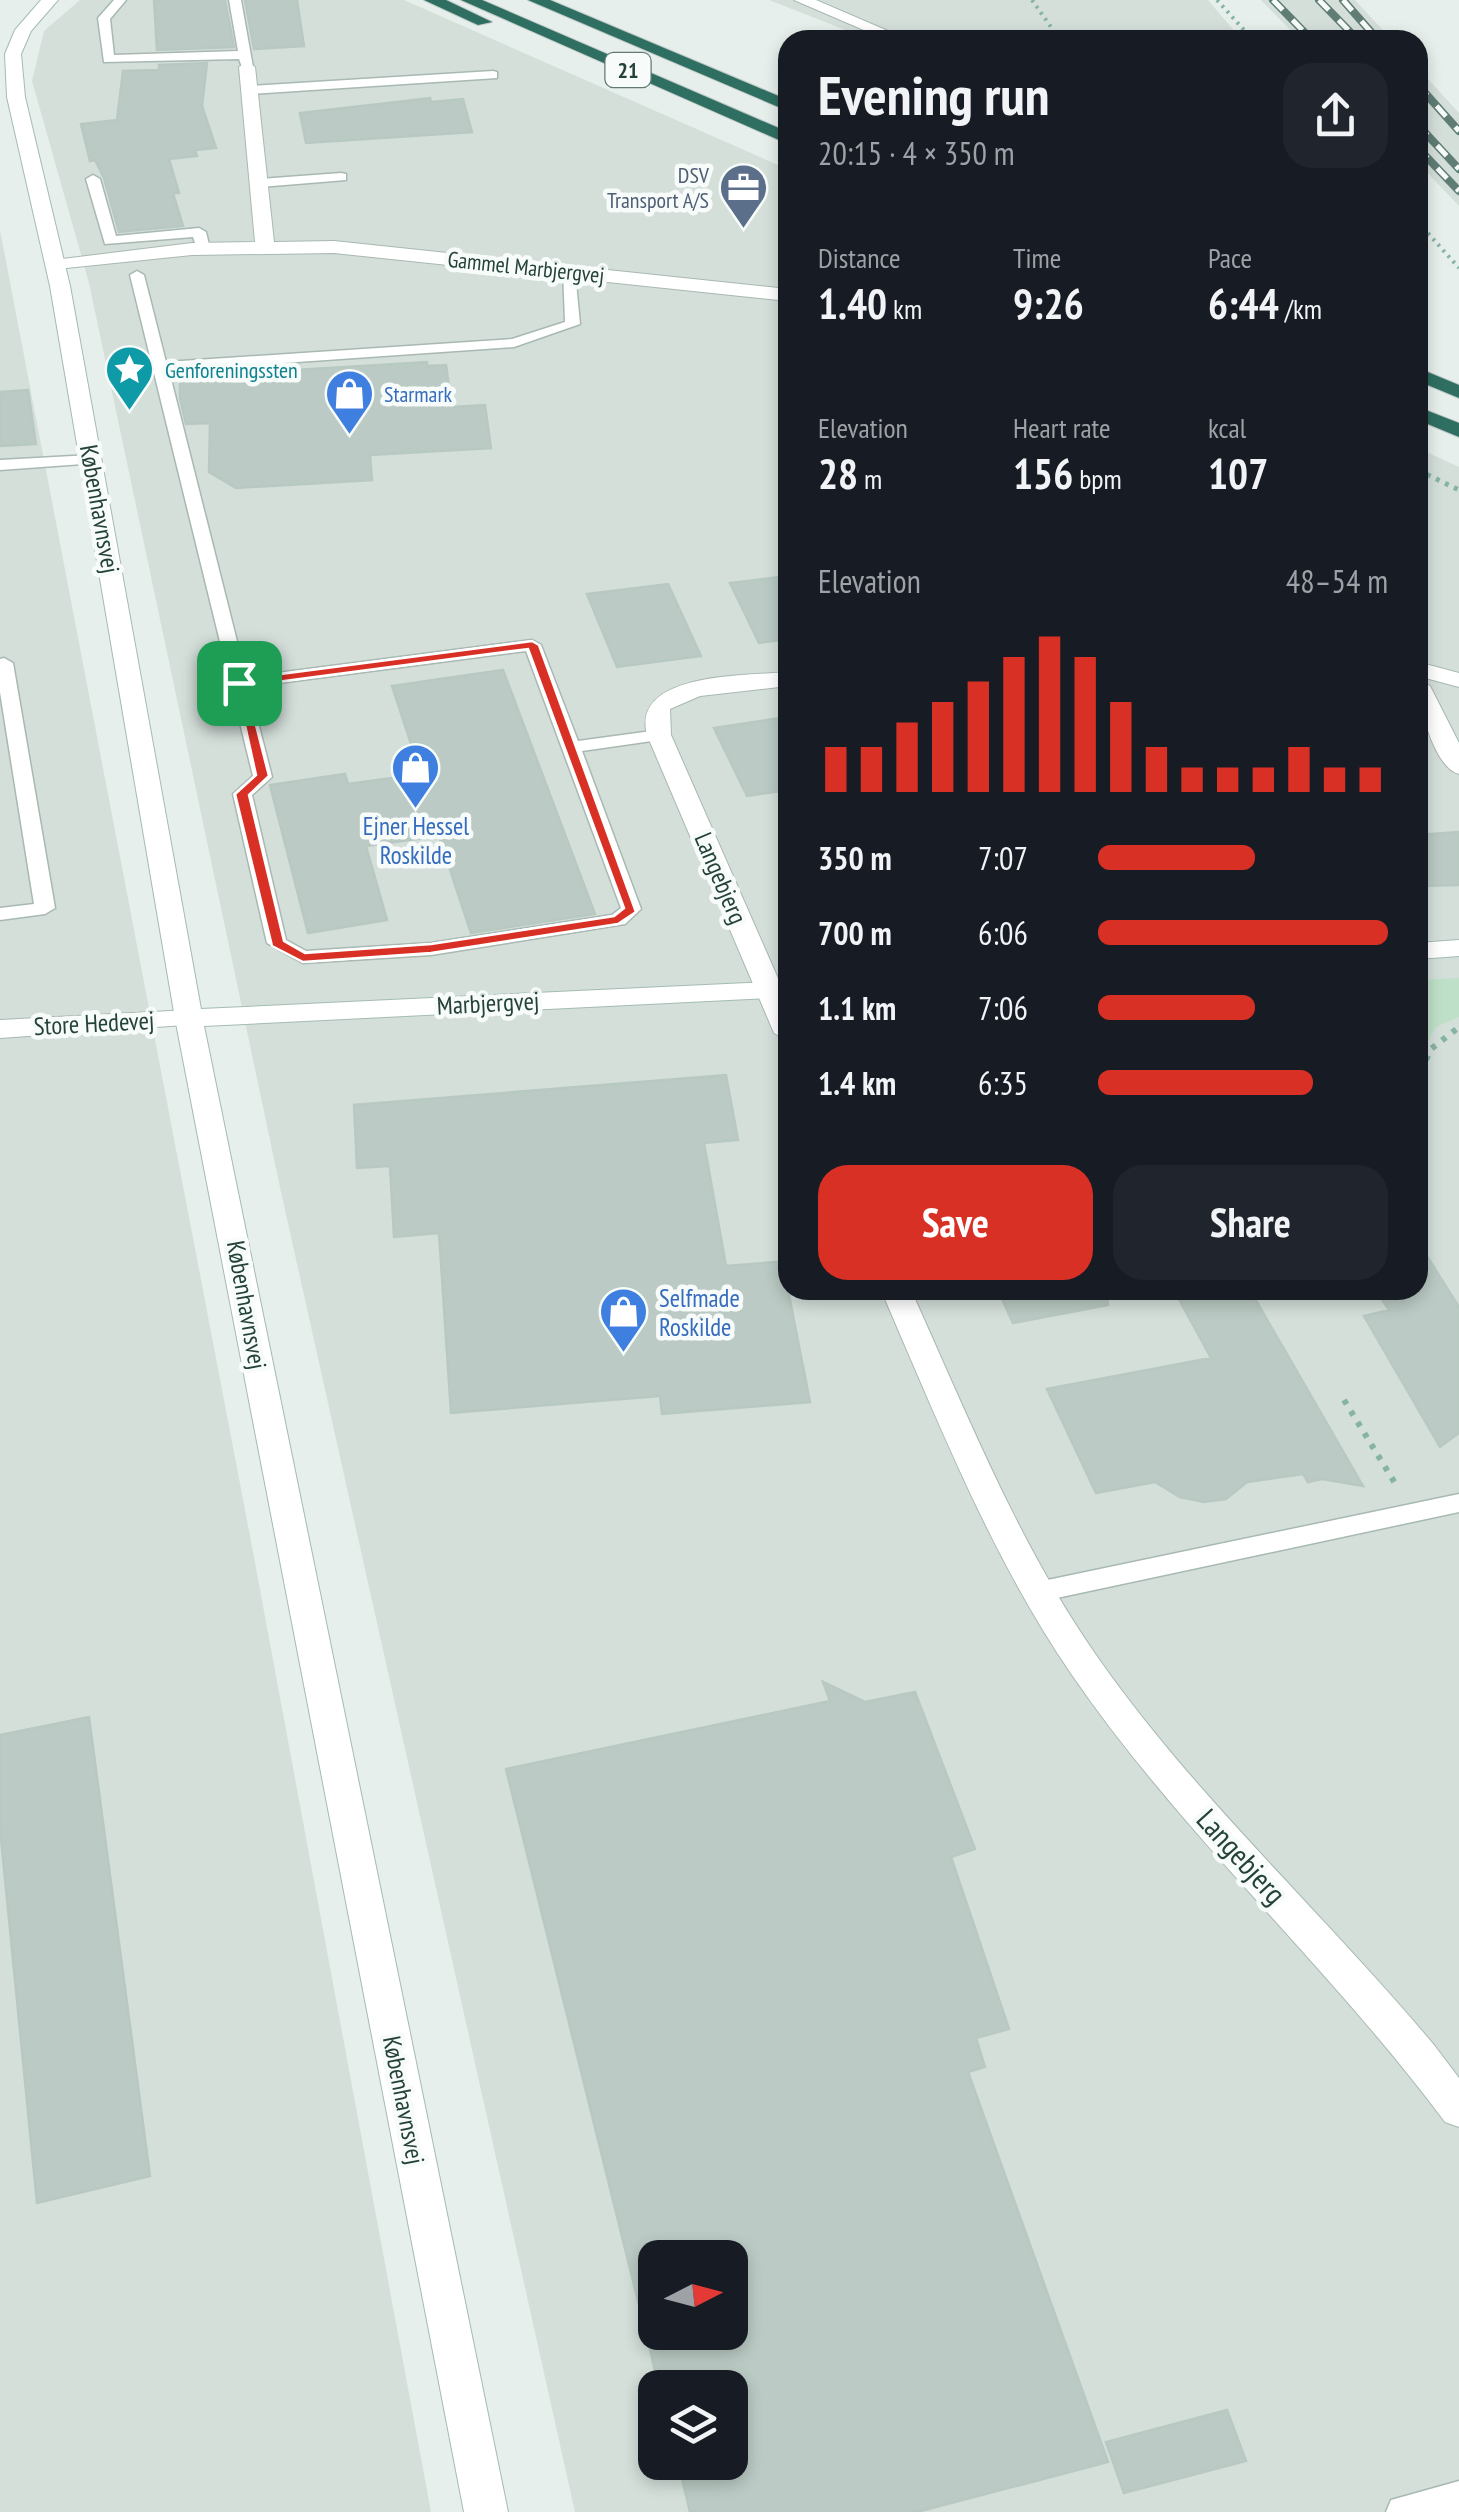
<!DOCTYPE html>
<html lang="en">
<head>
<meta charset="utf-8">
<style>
	body { margin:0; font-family:"PT Sans Narrow",sans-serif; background:#20242c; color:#f1f3f6; height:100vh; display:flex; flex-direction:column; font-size:38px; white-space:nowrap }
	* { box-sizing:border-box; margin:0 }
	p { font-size:32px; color:#9ea1a6 }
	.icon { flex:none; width:55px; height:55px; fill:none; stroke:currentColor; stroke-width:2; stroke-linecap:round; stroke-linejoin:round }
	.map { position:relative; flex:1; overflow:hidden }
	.sheet { position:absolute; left:778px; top:30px; width:650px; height:1270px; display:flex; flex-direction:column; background:#171b24; border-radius:30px; box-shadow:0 5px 15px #0003 }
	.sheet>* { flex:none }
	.needle { width:65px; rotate:84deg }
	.buttons { position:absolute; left:638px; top:2240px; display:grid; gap:20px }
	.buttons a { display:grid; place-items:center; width:110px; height:110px; border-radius:20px; background:#171b24; box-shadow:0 5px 15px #0003; font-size:50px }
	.pin { position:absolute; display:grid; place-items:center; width:85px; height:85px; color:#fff; margin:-42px; border-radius:20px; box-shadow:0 5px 15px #0006 }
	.round { display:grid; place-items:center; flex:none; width:105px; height:105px; border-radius:30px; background:#20242c }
	.overview { display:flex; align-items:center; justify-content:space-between; height:170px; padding:0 40px }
	h1 { font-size:55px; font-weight:800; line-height:75px }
	.stats { display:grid; grid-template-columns:repeat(3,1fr); gap:15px; height:170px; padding:10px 40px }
	.stats div { display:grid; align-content:center }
	.stats b { font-size:42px; font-weight:800 }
	.stats small { font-size:28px; font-weight:400 }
	.stats p { font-size:28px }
	.chart { height:280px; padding:20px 40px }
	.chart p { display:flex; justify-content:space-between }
	.chart svg { width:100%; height:180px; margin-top:10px; stroke:#d93025; stroke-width:6 }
	.action { display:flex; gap:20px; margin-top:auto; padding:20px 40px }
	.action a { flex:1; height:115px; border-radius:30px; background:#d93025; color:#fff; font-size:40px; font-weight:800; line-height:115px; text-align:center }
	.action a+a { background:#20242c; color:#f1f3f6 }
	ul { padding:0 40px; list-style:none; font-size:32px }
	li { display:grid; grid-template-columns:160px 120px 1fr; align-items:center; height:75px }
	li i { height:25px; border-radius:12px; background:#d93025 }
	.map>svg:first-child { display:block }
	.built { fill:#d4dfda; fill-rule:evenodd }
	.green { fill:#bfe0c8 }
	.building { fill:#bbcac4; stroke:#b8c9c2; stroke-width:2.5 }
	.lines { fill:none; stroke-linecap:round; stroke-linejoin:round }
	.lane-casing { stroke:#a8b8b2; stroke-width:3 }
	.street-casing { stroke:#a8b8b2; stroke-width:2 }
	.secondary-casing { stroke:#a4bbb3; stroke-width:2 }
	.highway-casing { stroke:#c2cac8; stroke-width:2 }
	.path-far2 { stroke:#86b3a5; stroke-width:4; stroke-dasharray:2.5 5; stroke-linecap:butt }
	.path-far1 { stroke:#86b3a5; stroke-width:5; stroke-dasharray:4 6; stroke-linecap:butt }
	.path { stroke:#86b3a5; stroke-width:6; stroke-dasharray:5 8; stroke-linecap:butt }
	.lane { fill:#fff; fill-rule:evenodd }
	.street { fill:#fff; fill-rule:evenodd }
	.secondary { fill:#fff; fill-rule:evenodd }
	.highway { fill:#2f6f62; fill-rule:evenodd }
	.rail-casing { stroke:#5f7d75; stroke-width:8 }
	.rail { stroke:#f7fbf9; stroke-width:5; stroke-dasharray:14; stroke-linecap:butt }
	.route { fill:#d93025; stroke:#fff; stroke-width:2.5; fill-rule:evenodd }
	.labels { text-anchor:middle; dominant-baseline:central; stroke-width:9; stroke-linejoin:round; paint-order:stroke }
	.shield { fill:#f7fbf9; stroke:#637a73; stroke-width:2.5 }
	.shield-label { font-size:22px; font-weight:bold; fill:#24423a }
	.far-service-label { font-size:22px; fill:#4e5e75; stroke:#f7fbf9; text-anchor:end }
	.far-street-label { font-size:22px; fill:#24423a; stroke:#f7fbf9 }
	.far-culture-label { font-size:22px; fill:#0d838f; stroke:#f7fbf9; text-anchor:start }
	.far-shop-label { font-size:22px; fill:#366cbe; stroke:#f7fbf9; text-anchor:start }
	.street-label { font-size:25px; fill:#24423a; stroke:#f7fbf9 }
	.shop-label { font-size:25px; fill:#366cbe; stroke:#f7fbf9 }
	.near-street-label { font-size:30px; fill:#24423a; stroke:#f7fbf9 }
</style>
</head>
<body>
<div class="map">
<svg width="1459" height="2512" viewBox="0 0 1459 2512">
	<rect width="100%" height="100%" fill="#e6efeb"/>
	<path class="built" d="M80 0H404L787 169 788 1290H1418V448L1459 467V2512H575L281 1192 89 283 32 81 44 31ZM655 2258H730V2332H655ZM655 2388H730V2462H655Z
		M769 0H1208L1242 40H871Z
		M1261 0H1355L1392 40H1300Z
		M1418 68 1459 113V206L1418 163Z
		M0 230 251 1541 431 2512H0Z"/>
	<path class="green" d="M1459 978V1017L1436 1027 1418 1058V980Z"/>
	<path class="building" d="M154 0H225L234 47 157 50Z
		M245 0H297L304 46 254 49Z
		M207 63 202 106 216 148 195 150 197 156 169 159 179 193H173L183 226 119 232 104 178 95 160 90 161 81 124 117 120 123 71 159 70V65Z
		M430 98 431 102 463 99 472 132 306 143 300 113Z
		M427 362V366L446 365 452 407 485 405 491 448 370 455 372 480 236 488 209 472 210 423 186 424 180 398V377Z
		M28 390 36 444 0 446V392Z
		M788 576V639L759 643 730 583Z
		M668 584 701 656 617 667 587 594Z
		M503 670 595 914 471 933 439 836 366 846 387 920 308 933 270 785 345 774 348 784 421 774 392 686Z
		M788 717V790L747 796 714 728Z
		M1459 832V885L1418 886V835Z
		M726 1075 738 1140 704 1143 726 1266 788 1261V1290L810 1402 662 1414 660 1396 451 1413 439 1233 394 1237 390 1166 357 1168 354 1105Z
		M1418 1242 1459 1307V1433L1440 1447 1364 1316 1389 1310 1376 1290H1418Z
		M998 1290H1107L1108 1305 1013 1323Z
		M1174 1290H1250L1363 1486 1322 1479 1308 1482 1303 1474 1247 1482 1226 1499 1204 1502 1180 1497 1155 1482 1096 1493 1047 1389 1211 1358Z
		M823 1682 865 1702 915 1692 975 1849 951 1857 1009 2029 976 2038 985 2067 968 2072 1108 2462 917 2512H690L678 2462H730V2388H659L646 2332H730V2258H655V2324L644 2325 506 1769 830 1701Z
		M89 1717 150 2176 37 2203 0 1828V1735Z
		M1227 2410 1246 2461 1124 2493 1106 2442Z"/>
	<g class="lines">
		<defs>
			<path id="lane" d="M114 0H126L110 19 114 55 238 51 229 0H241L253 67 243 70 239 59 104 62 98 18Z
				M493 71 497 72V78L249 94 243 90 249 86Z
				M341 173 346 174V180L260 187 253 183 260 179Z
				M93 175 100 179 116 236 199 228 206 232 210 249 198 252 193 237 105 244 86 179Z
				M563 269 575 272 580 324 514 347 169 371 246 677 532 640 541 645 578 741 659 730 668 735 659 740 582 751 641 909 625 924 431 955 303 963 267 943 233 794 253 776 130 275 137 271 144 275 166 362 512 339 565 322ZM526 651 621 908 612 915 431 943 306 951 286 940 252 795 272 777 249 687Z
				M91 455 99 460 97 463 0 470V460Z
				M4 658 13 663 55 908 45 914 0 920V908L34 904 0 692V659Z
				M1459 1494V1512L1038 1602 1029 1599 1025 1592 1029 1585 1038 1582Z
				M1459 2481V2512H1386L1391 2500Z"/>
			<path id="street" d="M794 0H816L909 40H887Z
				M247 62 255 67 274 242 334 241 788 289V301L334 253 192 255 47 270V262L54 260 192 243 255 242 239 67Z
				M1418 662 1459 673V687L1418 676Z
				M788 672V686L700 696 670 709 671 735 788 1001V1041L774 1033 647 735C631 672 746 676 788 672Z
				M1418 679 1430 686 1459 743V774C1434 768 1417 702 1418 679Z
				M189 1010 199 1012 203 1018 199 1024 0 1038V1020Z
				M881 1290H911C967 1414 1018 1543 1096 1655 1194 1796 1324 1913 1434 2045L1459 2078V2127L1445 2122C1329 1966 1182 1835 1072 1675 991 1557 938 1421 881 1290Z"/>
			<path id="secondary" d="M41 0H58L31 31 21 54 25 97 70 286 201 1009 788 981V997L204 1026 508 2512H464L175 1018 50 286 7 97 5 54 15 30Z
				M1459 940V956L1418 959V943Z"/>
			<path id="highway" d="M424 0H446L492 22 478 25Z
				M461 0H482L788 132V144Z
				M528 0H550L788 100V111Z
				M1418 368 1459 385V398L1418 381Z
				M1418 407 1459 423V437L1418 420Z"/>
		</defs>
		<use href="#lane" class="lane-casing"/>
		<use href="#street" class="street-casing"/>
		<use href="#secondary" class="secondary-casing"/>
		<use href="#highway" class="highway-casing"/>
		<path class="path-far2" d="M1032 0 1051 27
			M1217 0 1253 40
			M1418 222 1459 268"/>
		<path class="path-far1" d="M1418 470 1459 490"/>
		<path class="path" d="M1426 1060 1431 1049 1459 1027
			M1344 1400 1398 1488"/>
		<use href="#lane" class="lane"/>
		<use href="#street" class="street"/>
		<use href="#secondary" class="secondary"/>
		<use href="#highway" class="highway"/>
		<defs>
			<path id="rail" d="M1273 0 1312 40
				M1319 0 1358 40
				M1343 0 1378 40
				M1418 85 1459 131
				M1418 125 1459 169
				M1418 148 1459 191"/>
		</defs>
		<use href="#rail" class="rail-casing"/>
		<use href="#rail" class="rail"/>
	</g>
	<path class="route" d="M532 641 539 645 636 912 618 924 431 953 303 962 272 946 235 794 256 775 235 680ZM528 649 624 908 614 916 431 944 305 953 284 941 249 795 269 776 246 686Z"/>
	<defs>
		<symbol id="office-pin" viewBox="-11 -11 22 30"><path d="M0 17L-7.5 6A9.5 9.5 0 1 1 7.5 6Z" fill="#5c6f8a" stroke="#f7fbf9"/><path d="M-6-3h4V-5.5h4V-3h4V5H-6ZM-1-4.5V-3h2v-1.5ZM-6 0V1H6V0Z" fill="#fff"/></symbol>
		<symbol id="sight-pin" viewBox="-11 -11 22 30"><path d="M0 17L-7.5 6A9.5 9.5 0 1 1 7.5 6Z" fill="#0f9aa8" stroke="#f7fbf9"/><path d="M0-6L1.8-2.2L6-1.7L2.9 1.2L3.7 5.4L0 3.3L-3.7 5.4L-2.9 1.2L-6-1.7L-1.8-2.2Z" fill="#fff"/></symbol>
		<symbol id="shop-pin" viewBox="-11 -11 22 30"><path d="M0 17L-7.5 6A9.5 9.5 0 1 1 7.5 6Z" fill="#3f7fe0" stroke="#f7fbf9"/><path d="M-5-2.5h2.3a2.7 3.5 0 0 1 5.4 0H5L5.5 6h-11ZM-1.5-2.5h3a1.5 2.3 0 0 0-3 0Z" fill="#fff"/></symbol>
	</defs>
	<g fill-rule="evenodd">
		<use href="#office-pin" x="716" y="160" width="55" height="75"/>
		<use href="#sight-pin" x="102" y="342" width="55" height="75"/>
		<use href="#shop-pin" x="322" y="366" width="55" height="75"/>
		<use href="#shop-pin" x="388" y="740" width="55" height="75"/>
		<use href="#shop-pin" x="596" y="1284" width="55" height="75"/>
	</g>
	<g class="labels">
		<rect class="shield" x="605.5" y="53" width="45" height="34" rx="8"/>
		<g class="shield-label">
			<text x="628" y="70">21</text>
		</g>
		<g class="far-service-label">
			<text x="709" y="175">DSV<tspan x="709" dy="25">Transport A/S</tspan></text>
		</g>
		<g class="far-street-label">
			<text transform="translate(526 267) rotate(6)">Gammel Marbjergvej</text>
		</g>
		<g class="far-culture-label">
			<text x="165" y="370">Genforeningssten</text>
		</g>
		<g class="far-shop-label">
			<text x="384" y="394">Starmark</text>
		</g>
		<g class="street-label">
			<text transform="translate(100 509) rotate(80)">Københavnsvej</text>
			<text transform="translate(721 878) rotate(67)">Langebjerg</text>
			<text transform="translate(488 1003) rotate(-3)">Marbjergvej</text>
			<text transform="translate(94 1023) rotate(-3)">Store Hedevej</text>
			<text transform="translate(247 1305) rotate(80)">Københavnsvej</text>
			<text transform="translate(404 2100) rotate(79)">Københavnsvej</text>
		</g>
		<g class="shop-label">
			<text x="416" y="826">Ejner Hessel<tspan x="416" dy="29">Roskilde</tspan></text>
			<text x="659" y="1298" text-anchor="start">Selfmade<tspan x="659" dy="29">Roskilde</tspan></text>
		</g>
		<g class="near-street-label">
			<text transform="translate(1242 1856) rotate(48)">Langebjerg</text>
		</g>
	</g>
</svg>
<div class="buttons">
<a><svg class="needle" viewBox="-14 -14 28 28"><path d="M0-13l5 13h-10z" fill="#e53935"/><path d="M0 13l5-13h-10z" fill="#9ea1a6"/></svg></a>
<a><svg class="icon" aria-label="layers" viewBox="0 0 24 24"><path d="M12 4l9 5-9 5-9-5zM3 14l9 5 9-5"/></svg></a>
</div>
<div class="pin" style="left:239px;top:683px;background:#1e9e55"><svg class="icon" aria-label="arrive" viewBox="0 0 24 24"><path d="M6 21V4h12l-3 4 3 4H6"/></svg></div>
<section class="sheet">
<div class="overview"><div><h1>Evening run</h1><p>20:15 · 4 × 350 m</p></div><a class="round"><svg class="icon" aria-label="share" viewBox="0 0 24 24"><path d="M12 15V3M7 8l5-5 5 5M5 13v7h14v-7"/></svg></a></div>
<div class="stats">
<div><p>Distance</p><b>1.40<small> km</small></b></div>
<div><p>Time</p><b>9:26</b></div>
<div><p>Pace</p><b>6:44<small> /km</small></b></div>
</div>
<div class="stats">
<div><p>Elevation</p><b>28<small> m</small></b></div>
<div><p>Heart rate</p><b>156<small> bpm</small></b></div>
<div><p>kcal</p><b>107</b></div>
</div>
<div class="chart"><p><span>Elevation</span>48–54 m</p>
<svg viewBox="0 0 160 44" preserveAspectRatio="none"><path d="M5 44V33M15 44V33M25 44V27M35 44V22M45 44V17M55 44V11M65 44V6M75 44V11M85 44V22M95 44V33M105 44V38M115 44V38M125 44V38M135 44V33M145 44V38M155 44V38"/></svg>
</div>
<ul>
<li><b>350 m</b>7:07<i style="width:54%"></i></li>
<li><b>700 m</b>6:06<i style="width:100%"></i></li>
<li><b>1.1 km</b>7:06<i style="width:54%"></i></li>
<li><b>1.4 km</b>6:35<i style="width:74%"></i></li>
</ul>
<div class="action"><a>Save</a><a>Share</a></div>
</section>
</div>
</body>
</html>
